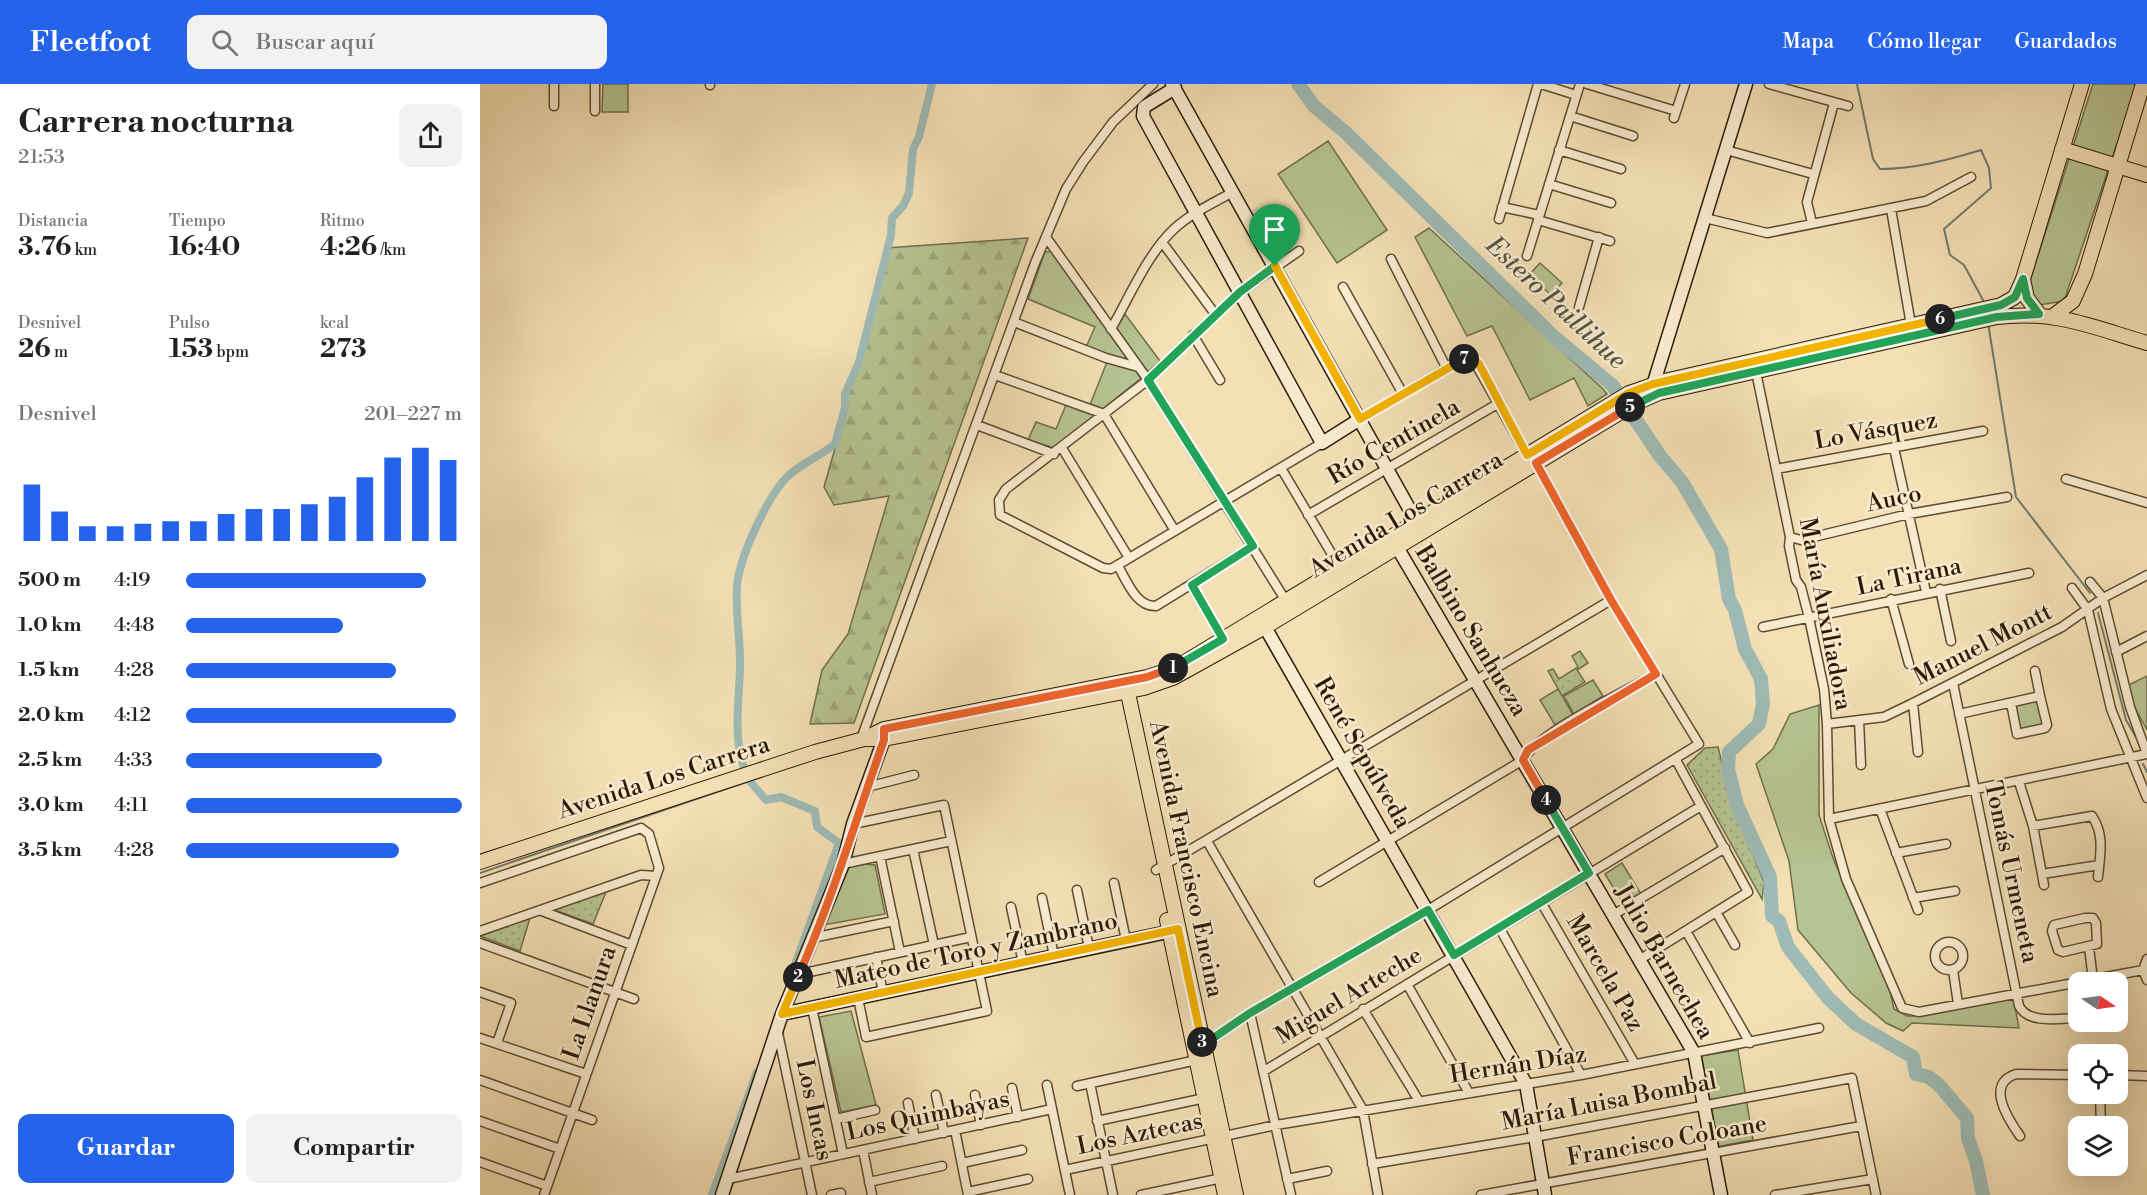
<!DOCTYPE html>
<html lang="es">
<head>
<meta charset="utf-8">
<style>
	body { margin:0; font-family:"Libre Bodoni",serif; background:#f2f2f2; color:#222; height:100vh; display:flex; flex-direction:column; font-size:22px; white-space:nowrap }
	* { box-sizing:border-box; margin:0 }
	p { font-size:20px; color:#767676 }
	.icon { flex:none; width:33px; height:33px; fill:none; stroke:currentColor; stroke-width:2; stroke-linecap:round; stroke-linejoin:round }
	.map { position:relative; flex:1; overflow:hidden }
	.panel { display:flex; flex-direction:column; background:#fff; width:480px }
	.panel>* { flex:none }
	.needle { width:39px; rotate:103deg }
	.tools { position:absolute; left:1588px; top:888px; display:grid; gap:12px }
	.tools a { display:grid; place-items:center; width:60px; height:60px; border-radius:12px; background:#fff; box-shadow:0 6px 24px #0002; font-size:30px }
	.pin { position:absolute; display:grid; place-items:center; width:51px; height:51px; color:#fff; margin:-62px -26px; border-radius:50% 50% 50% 0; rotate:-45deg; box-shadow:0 0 6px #0007 }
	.pin .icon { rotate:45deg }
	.km { position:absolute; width:30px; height:30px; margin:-15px; border-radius:50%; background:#222; color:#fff; font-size:16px; line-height:30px; text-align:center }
	.round { display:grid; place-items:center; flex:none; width:63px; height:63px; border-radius:12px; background:#f2f2f2 }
	.headline { display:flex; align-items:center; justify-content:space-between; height:102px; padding:0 18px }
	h1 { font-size:33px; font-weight:700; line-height:45px }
	.metrics { display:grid; grid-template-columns:repeat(3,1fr); gap:9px; height:102px; padding:6px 18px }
	.metrics div { display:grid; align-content:center }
	.metrics b { font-size:26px; font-weight:700 }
	.metrics small { font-size:16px; font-weight:400 }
	.metrics p { font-size:16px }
	.chart { height:168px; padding:12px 18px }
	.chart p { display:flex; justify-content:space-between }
	.chart svg { width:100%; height:108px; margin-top:6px; stroke:#2563eb; stroke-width:6 }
	.button { display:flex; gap:12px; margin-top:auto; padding:12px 18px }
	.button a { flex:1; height:69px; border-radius:12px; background:#2563eb; color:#fff; font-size:24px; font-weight:700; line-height:69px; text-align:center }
	.button a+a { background:#f2f2f2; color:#222 }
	ul { padding:0 18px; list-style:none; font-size:20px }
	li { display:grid; grid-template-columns:96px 72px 1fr; align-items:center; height:45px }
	li i { height:15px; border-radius:8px; background:#2563eb }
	header { display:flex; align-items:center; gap:36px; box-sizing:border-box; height:84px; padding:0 30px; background:#2563eb; color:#fff }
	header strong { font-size:28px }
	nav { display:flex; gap:33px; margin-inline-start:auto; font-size:21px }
	.search { width:420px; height:54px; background:#f2f2f2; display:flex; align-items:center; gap:15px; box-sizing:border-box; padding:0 21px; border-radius:12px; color:#767676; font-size:22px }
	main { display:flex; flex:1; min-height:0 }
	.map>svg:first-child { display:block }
	.grass { fill:url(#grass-dots); stroke:#706f4c; stroke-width:1.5 }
	.forest { fill:url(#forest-firs); stroke:#706f4c; stroke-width:1.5 }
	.park { fill:#b6c392; stroke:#706f4c; stroke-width:1.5 }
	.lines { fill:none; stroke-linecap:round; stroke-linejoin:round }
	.stream { stroke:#707b6f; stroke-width:2 }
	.canal { stroke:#9ebbb5; stroke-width:8 }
	.river { stroke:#9ebbb5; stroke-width:14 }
	.street-casing { stroke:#5d4c31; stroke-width:11 }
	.secondary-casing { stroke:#2b1b05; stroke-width:15 }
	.primary-casing { stroke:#2b1b05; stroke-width:16 }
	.street { stroke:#f8ebcf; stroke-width:8 }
	.secondary { stroke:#f8ebcf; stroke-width:12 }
	.primary { stroke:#f4e0b5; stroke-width:14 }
	.split-1-casing { stroke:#fff; stroke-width:12 }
	.split-2-casing { stroke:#fff; stroke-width:12 }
	.split-3-casing { stroke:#fff; stroke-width:12 }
	.split-4-casing { stroke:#fff; stroke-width:12 }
	.split-5-casing { stroke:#fff; stroke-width:12 }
	.split-6-casing { stroke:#fff; stroke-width:12 }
	.split-7-casing { stroke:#fff; stroke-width:12 }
	.split-8-casing { stroke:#fff; stroke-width:12 }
	.split-1 { stroke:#22a559; stroke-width:8 }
	.split-2 { stroke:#f0652b; stroke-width:8 }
	.split-3 { stroke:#f5b400; stroke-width:8 }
	.split-4 { stroke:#22a559; stroke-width:8 }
	.split-5 { stroke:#f0652b; stroke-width:8 }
	.split-6 { stroke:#22a559; stroke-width:8 }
	.split-7 { stroke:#f5b400; stroke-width:8 }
	.split-8 { stroke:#f5b400; stroke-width:8 }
	.labels { text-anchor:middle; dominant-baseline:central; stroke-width:5; stroke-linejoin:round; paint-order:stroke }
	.street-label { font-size:24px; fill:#2b1b05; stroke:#f8ebcf }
	.water-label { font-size:26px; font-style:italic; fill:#535343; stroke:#f8ebcf }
</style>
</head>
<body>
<header>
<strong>Fleetfoot</strong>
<div class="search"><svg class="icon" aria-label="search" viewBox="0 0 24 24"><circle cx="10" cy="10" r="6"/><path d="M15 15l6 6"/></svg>Buscar aquí</div>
<nav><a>Mapa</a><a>Cómo llegar</a><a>Guardados</a></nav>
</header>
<main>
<section class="panel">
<div class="headline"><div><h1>Carrera nocturna</h1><p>21:53</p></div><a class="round"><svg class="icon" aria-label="share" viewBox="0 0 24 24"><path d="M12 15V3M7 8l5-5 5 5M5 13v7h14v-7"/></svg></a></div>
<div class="metrics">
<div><p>Distancia</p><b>3.76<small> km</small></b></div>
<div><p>Tiempo</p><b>16:40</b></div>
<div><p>Ritmo</p><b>4:26<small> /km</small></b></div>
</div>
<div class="metrics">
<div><p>Desnivel</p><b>26<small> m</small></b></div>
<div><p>Pulso</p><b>153<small> bpm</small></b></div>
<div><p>kcal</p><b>273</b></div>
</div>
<div class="chart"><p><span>Desnivel</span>201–227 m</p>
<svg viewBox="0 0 160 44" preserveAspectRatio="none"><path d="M5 44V21M15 44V32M25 44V38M35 44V38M45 44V37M55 44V36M65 44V36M75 44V33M85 44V31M95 44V31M105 44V29M115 44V26M125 44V18M135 44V10M145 44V6M155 44V11"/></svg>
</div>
<ul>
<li><b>500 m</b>4:19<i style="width:87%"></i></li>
<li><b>1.0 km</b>4:48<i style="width:57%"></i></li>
<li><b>1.5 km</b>4:28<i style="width:76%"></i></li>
<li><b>2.0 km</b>4:12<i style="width:98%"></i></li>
<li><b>2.5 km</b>4:33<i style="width:71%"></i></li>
<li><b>3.0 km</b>4:11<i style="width:100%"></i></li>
<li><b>3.5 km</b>4:28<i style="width:77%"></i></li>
</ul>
<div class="button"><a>Guardar</a><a>Compartir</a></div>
</section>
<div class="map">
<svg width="1667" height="1111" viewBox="0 0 1667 1111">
	<defs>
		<pattern id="grass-dots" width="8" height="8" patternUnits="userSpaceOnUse" patternTransform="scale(1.5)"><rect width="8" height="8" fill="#b6c392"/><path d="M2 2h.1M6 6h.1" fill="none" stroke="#9da77c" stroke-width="1.8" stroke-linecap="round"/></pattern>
		<pattern id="forest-firs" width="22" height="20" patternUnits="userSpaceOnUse" patternTransform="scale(1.5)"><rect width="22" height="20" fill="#b6c392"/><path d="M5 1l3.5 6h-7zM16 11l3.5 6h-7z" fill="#9da77c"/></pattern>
	</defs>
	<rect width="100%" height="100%" fill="#f4e0b5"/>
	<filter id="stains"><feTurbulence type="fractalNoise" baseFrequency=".00333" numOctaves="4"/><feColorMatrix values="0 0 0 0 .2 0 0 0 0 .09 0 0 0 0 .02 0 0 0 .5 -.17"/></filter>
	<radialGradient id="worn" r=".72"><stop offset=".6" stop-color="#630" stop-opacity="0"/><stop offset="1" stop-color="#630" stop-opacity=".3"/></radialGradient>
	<path class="grass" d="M1100 567 1108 579 1097 586 1105 598 1082 612 1068 587 1073 585 1079 595 1098 583 1092 572Z
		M1238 663 1252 720 1284 798 1282 815 1207 681 1225 664Z
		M126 808 113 840 72 825Z
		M50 834 40 867 0 852V851Z"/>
	<path class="forest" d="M548 154 374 639 330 640 342 586 368 550 409 412 354 421 344 403 360 347 365 310 379 278 406 164Z"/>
	<path class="park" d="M123 0H148V28H122Z
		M1613 0H1657L1584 217 1559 221 1549 212V200Z
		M848 57 907 146 857 179 798 90Z
		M949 144 1123 305 1127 310 1108 322 1094 294 1050 316 1012 242 987 252 935 153Z
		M574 167 633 250 645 230 680 277 660 295 574 364 548 356 556 338 576 345 586 321 607 328 629 273 606 263 615 243 548 215 565 168Z
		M1060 179 1082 199 1071 211 1049 191Z
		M1667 592V646L1653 620 1649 601Z
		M1113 596 1123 612 1094 630 1084 612Z
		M1078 605 1093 631 1075 641 1060 616Z
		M1556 616 1560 618 1565 639 1562 644 1541 648 1534 623Z
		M1339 621V731L1353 774 1410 907 1414 925 1427 932H1439L1533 913 1539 944 1432 939 1423 947 1406 939 1371 909 1318 846 1309 777 1276 680 1293 665 1310 630Z
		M365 778 395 781 405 830 343 841Z
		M1142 779 1161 810 1144 821 1125 790Z
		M371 927 396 1021 361 1028 339 933Z
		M1258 966 1273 1056 1236 1063 1220 972Z"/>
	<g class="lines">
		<path class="stream" d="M1377 0 1393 75 1400 85C1435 85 1468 76 1501 66L1509 84 1511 104 1464 145 1470 171 1484 181 1503 216
			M1508 239 1536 413 1610 509
			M1618 529 1646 636 1657 655
			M1663 680 1667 688
			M0 789 269 697"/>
		<path class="canal" d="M264 684C253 650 259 620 260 584 261 557 255 529 257 502 259 474 287 414 306 394 319 380 341 372 355 360L365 324V310L379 278 411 151 412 134 423 122 429 109 433 65 439 53 452 0
			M267 694 286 716 301 713 335 727 337 743 359 759 311 892
			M232 1111 277 988"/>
		<path class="river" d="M818 0 834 22 865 48 1072 251 1133 302 1180 372 1202 398 1241 465 1249 515 1255 526 1265 565 1281 595 1283 620 1279 640 1249 668 1248 685 1257 721 1290 793 1292 832 1299 837 1308 863 1348 914 1376 940 1433 973 1436 990 1449 993 1459 1001 1487 1034 1488 1054 1496 1077 1503 1111"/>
		<defs>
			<path id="street" d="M115 0V27
				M1061 0 1096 11
				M1107 0 1196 27
				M1289 0 1368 22
				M230 1V0
				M74 22V0
				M1090 32 1153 52
				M1194 34 1205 0
				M1079 66 1141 85
				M1246 66 1333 90
				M1069 100 1131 119
				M1022 123 1059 131
				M1411 125 1431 241
				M1225 134 1287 149 1446 117 1491 93
				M1019 135 1058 0
				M1058 136 1130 157
				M1332 139 1327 118 1354 19
				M566 153 668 296 806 517
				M682 158 735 230
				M819 167 760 208 668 296 526 405 519 416 520 431 623 484 631 485 842 359
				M1047 172 1100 0
				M911 175 967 285
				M863 203 923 310
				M1099 223 1119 153
				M534 238 626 274 658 283
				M631 245C649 214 668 169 694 145 710 130 733 119 753 108
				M713 251 740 296
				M1275 283 1310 453 1309 462 1316 496 1321 503 1329 534 1344 605 1347 640 1349 735 1366 795 1422 924 1439 928 1663 886
				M515 291 624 330 695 447
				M880 335 986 273 993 275 1047 371
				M497 341 574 370
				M582 364 649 474
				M1414 364 1446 508
				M801 384 860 484
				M1296 385 1503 347
				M1586 395 1667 419
				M828 431 1019 319
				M1310 453 1321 456 1429 430 1527 413
				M638 482C647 497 656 523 676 522L773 462
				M1610 498 1623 514 1650 623 1667 670
				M712 502 743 555
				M1592 504 1608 526 1631 625 1667 714
				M1460 505 1471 557
				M1411 515 1429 580
				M1283 543 1549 489
				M1636 568 1667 552
				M1555 587 1560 612
				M1473 599 1539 922C1549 941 1581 934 1599 934
				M1433 619 1438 668
				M1479 630 1560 612 1567 641 1565 644 1537 650 1531 619
				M1379 636 1381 681
				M1347 640 1404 633 1433 619 1582 543 1623 514 1667 491
				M381 655 555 179 586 105 603 78 633 38 673 0
				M1539 698 1553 742 1564 801
				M387 703 434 691
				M1400 725 1438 826
				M1349 735 1667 670
				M373 740 464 721 507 927 386 953 378 914
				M1553 742 1612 732C1625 751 1620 771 1618 793
				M727 757 883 1026 898 1111
				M433 765 454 861
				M1416 769 1466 760
				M400 772 420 868
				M363 780 471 757
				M676 786 1131 516
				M1562 790 1619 781
				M839 798 1043 676C1057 649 1146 607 1176 590
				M0 799 161 744 169 750 179 784 64 1111
				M634 799 646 856
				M597 806 609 864
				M562 814 574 872
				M1433 814 1475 807
				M1061 818 1155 980
				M531 823 543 879
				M62 827 152 861
				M1236 828 1255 861
				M1133 831 1245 764
				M1605 834H1613L1616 839 1617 860 1583 868 1578 866 1572 847 1574 841Z
				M1019 843 1101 991
				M0 847 161 791 176 792
				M1206 847 1270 959
				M332 854 414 837
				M1455 872a14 14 0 1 1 28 0a14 14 0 1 1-28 0Z
				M0 859 154 915
				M1609 863 1613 896
				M396 873 403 909
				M1667 875 1663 886 1667 896
				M1159 876 1268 808 1196 676
				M1473 886 1478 920
				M320 890 491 853
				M927 900 989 1009
				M0 908 31 919 17 959
				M332 924 363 1070
				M883 925 939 1017
				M770 929 811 1111
				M298 949 332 1111
				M0 954 106 990
				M723 962 770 929 948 826 1219 660 1131 516 1056 379
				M784 987 1221 722
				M1638 991 1667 992
				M0 996 112 1036
				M610 999 633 1111
				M567 1001 590 1111
				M597 1002 717 976 718 974
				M532 1004 538 1033
				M1620 1010 1621 1042
				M456 1011 464 1049
				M495 1011 501 1041
				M428 1019 435 1055
				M356 1035 395 1026
				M0 1037 80 1065
				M617 1037 725 1014
				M475 1046 488 1111
				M1540 1052C1528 1035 1505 1000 1536 990L1599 991
				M383 1066 392 1111
				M0 1078 67 1102
				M482 1079 542 1066
				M892 1080 1055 1053 1372 994 1396 1111
				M585 1086 796 1041 1101 991 1339 944
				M248 1095 572 1025
				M807 1095 847 1087
				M389 1098 462 1082
				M488 1108 548 1095
				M351 1111 361 1109
				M661 1111 742 1094
				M1001 1111 1381 1042
				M1295 1111 1393 1095"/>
			<path id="secondary" d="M692 0 940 444
				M695 4 664 23 663 32 842 359 880 335
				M1171 308 1266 0
				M917 463 1214 969 1241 1111
				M781 536 1046 1000 1065 1111
				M302 930 697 846
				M242 1111 302 930 363 780 373 740 404 655V646"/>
			<path id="primary" d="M1582 65 1667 91
				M1559 230 1547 214 1543 195 1602 0
				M1573 232 1593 217 1605 190 1663 0
				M646 600 756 1111
				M386 655H404L664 604 693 594 785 543 1156 319 1179 309 1517 233C1576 226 1612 243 1667 259
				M0 778 335 668 384 655 404 645 667 593 695 584 1149 309 1184 297 1521 221 1535 213 1543 195
				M687 836 745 1111"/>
		</defs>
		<use href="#street" class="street-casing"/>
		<use href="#secondary" class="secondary-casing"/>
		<use href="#primary" class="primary-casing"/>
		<use href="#street" class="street"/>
		<use href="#secondary" class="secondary"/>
		<use href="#primary" class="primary"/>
	</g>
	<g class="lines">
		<defs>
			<path id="split-1" d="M693 584 743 555 712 501 773 462 668 296 760 208 795 182"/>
			<path id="split-2" d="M318 893C352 816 376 735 404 656V645L667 593 693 584"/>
			<path id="split-3" d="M318 893 302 930 698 845 722 958"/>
			<path id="split-4" d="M722 958 723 961 770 929 948 826 974 871 1109 789 1066 716"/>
			<path id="split-5" d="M1066 716 1043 676 1048 666 1176 590 1131 516 1056 379 1150 323"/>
			<path id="split-6" d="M1150 323 1179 309 1206 303 1517 233 1559 230 1547 214 1543 195 1535 213 1521 221 1460 235"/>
			<path id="split-7" d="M984 275H993L999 280 1047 371 1149 309 1173 300 1460 235"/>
			<path id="split-8" d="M795 182 880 335 984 275"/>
		</defs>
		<use href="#split-1" class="split-1-casing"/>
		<use href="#split-2" class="split-2-casing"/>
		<use href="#split-3" class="split-3-casing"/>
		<use href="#split-4" class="split-4-casing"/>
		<use href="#split-5" class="split-5-casing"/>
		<use href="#split-6" class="split-6-casing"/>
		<use href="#split-7" class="split-7-casing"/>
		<use href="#split-8" class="split-8-casing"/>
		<use href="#split-1" class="split-1"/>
		<use href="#split-2" class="split-2"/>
		<use href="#split-3" class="split-3"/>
		<use href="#split-4" class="split-4"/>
		<use href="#split-5" class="split-5"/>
		<use href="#split-6" class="split-6"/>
		<use href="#split-7" class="split-7"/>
		<use href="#split-8" class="split-8"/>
	</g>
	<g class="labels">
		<g class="street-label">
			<text transform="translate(1396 347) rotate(-10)">Lo Vásquez</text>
			<text transform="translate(914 358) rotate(-30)">Río Centinela</text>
			<text transform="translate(1414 415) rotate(-12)">Auco</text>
			<text transform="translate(926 431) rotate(-31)">Avenida Los Carrera</text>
			<text transform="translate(1429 493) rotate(-12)">La Tirana</text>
			<text transform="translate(1345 530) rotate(79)">María Auxiliadora</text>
			<text transform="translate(991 547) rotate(59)">Balbino Sanhueza</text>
			<text transform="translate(1503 561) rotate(-27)">Manuel Montt</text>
			<text transform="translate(882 669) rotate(60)">René Sepúlveda</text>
			<text transform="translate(184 694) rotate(-18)">Avenida Los Carrera</text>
			<text transform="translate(706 775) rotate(78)">Avenida Francisco Encina</text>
			<text transform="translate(1531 788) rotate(78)">Tomás Urmeneta</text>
			<text transform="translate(496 867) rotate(-12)">Mateo de Toro y Zambrano</text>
			<text transform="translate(1184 878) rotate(60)">Julio Barnechea</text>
			<text transform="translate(1125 889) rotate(60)">Marcela Paz</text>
			<text transform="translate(869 912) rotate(-31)">Miguel Arteche</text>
			<text transform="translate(110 919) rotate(-71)">La Llanura</text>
			<text transform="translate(1038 981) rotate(-9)">Hernán Díaz</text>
			<text transform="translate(1129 1018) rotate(-11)">María Luisa Bombal</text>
			<text transform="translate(334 1026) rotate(78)">Los Incas</text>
			<text transform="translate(448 1032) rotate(-12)">Los Quimbayas</text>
			<text transform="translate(660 1050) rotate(-12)">Los Aztecas</text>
			<text transform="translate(1187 1057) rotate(-10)">Francisco Coloane</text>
		</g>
		<g class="water-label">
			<text transform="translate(1076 219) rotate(43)">Estero Paillihue</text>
		</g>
	</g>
	<rect width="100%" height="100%" filter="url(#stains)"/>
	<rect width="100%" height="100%" fill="url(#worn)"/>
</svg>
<div class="tools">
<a><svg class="needle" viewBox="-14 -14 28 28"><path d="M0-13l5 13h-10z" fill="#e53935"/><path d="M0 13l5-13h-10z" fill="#767676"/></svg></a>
<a><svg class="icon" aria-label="locate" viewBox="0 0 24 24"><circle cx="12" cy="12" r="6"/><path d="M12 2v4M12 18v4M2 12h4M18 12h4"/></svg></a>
<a><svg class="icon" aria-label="layers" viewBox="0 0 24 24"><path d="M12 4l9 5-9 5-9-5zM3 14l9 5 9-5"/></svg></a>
</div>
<div class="pin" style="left:795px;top:182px;background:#1e9e55"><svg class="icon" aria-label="arrive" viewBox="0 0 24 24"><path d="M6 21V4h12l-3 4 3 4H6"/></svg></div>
<b class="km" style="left:693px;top:584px">1</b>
<b class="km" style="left:318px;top:893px">2</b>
<b class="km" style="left:722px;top:958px">3</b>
<b class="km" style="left:1066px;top:716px">4</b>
<b class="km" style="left:1150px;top:323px">5</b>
<b class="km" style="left:1460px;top:235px">6</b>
<b class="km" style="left:984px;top:275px">7</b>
</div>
</main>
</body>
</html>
